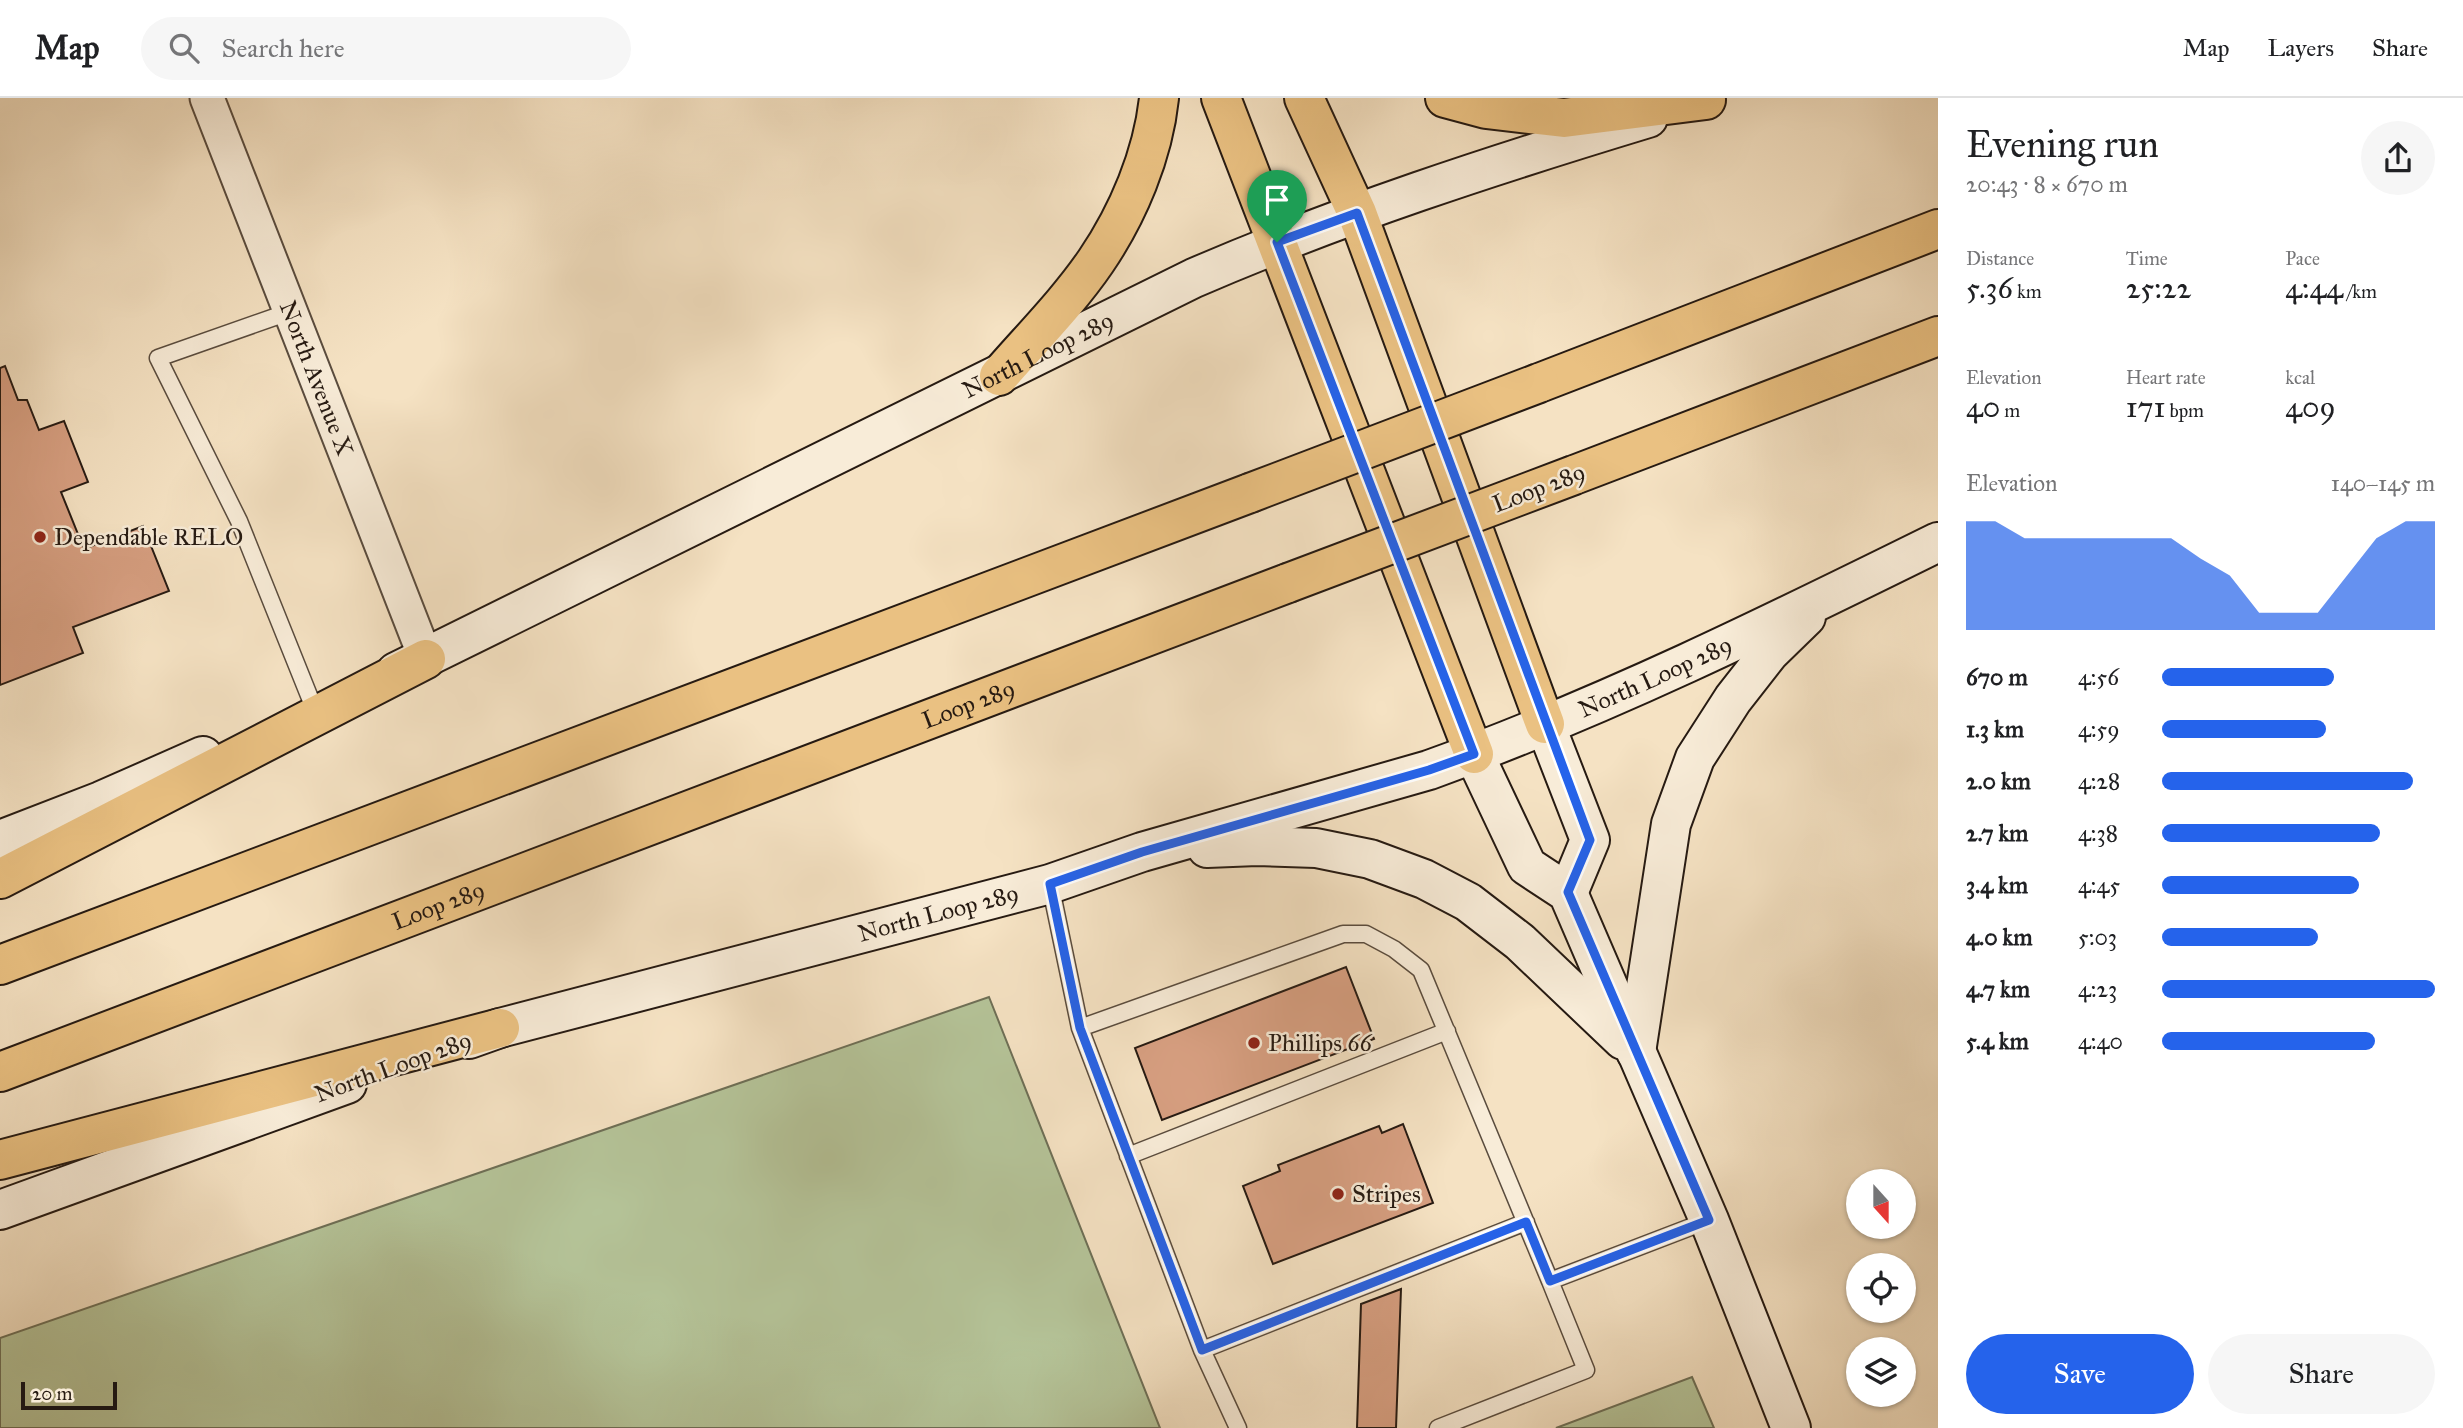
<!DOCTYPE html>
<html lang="en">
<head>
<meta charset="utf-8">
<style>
	body { margin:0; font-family:"IM FELL Great Primer",serif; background:#f6f6f6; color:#202124; height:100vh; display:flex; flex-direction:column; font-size:26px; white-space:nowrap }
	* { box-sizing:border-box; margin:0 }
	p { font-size:23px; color:#757577 }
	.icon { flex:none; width:38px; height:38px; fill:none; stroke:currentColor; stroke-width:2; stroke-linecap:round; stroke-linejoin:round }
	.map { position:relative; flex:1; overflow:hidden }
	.panel { display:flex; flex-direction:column; background:#fff; width:525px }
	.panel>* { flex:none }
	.needle { width:46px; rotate:159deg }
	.fabs { position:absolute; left:1846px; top:1071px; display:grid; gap:14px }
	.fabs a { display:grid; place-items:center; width:70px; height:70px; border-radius:50%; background:#fff; box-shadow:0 2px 5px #0004; font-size:35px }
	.scale { position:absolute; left:21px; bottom:18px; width:96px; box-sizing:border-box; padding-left:7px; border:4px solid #261a12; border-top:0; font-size:19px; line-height:24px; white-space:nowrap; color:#261a12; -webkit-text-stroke:5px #f8ecd8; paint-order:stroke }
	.pin { position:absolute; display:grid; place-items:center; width:60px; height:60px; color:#fff; margin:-72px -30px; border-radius:50% 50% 50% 0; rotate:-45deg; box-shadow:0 0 7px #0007 }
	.pin .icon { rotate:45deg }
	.round { display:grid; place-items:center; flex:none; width:74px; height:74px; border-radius:37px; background:#f6f6f6 }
	.headline { display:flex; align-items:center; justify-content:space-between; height:119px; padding:0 28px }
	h1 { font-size:38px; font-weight:600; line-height:52px }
	.metrics { display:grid; grid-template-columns:repeat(3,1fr); gap:10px; height:119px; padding:7px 28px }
	.metrics div { display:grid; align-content:center }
	.metrics b { font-size:30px; font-weight:600 }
	.metrics small { font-size:19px; font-weight:400 }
	.metrics p { font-size:19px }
	.chart { height:196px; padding:14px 28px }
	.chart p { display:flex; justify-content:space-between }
	.chart svg { width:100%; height:126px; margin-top:7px; fill:#2563eb; opacity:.7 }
	.cta { display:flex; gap:14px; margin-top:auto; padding:14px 28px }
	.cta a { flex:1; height:80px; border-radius:42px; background:#2563eb; color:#fff; font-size:28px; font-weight:600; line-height:80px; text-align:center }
	.cta a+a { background:#f6f6f6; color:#202124 }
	ul { padding:0 28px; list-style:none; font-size:23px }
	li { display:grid; grid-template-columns:112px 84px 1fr; align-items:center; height:52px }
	li i { height:18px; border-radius:9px; background:#2563eb }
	header { display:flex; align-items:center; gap:42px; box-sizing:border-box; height:98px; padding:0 35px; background:#fff; border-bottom:2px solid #e0e0e0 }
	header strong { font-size:33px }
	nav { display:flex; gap:38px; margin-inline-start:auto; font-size:24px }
	.search { width:490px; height:63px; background:#f6f6f6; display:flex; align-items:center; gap:18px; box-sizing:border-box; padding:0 24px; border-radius:38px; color:#757577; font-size:26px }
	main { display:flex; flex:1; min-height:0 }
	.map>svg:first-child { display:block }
	.green { fill:#b5c499; stroke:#6e6f56; stroke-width:2 }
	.building { fill:#d79f81; stroke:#261a12; stroke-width:2 }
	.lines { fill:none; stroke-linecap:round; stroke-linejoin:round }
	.lane-casing { stroke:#5a4c3e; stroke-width:19 }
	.street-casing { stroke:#5a4c3e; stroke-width:37 }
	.secondary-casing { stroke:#261a12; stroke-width:42 }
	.primary-casing { stroke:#261a12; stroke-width:42 }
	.highway-casing { stroke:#261a12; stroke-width:42 }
	.lane { stroke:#f8ecd8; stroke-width:16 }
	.street { stroke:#f8ecd8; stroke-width:33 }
	.secondary { stroke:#f8ecd8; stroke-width:38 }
	.primary { stroke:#eac182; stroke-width:38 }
	.highway { stroke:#eac182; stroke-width:38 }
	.highway-bridge-casing { stroke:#261a12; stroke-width:42; stroke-linecap:butt }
	.highway-bridge { stroke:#eac182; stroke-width:38 }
	.route-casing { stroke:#fff; stroke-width:14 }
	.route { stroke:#2563eb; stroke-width:9 }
	.poi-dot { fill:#8f2418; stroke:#f8ecd8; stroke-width:2.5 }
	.labels { text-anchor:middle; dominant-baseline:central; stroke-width:5; stroke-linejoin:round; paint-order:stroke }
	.street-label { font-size:24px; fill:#261a12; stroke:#f8ecd8 }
	.poi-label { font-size:24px; fill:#261a12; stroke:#f8ecd8; text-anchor:start }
</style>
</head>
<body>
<header>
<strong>Map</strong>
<div class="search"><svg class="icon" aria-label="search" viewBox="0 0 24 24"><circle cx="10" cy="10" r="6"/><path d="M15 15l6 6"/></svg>Search here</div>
<nav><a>Map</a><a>Layers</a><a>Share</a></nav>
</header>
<main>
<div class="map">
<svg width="1938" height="1330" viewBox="0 0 1938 1330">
	<rect width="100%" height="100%" fill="#f5e2c3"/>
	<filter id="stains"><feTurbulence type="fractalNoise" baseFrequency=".00286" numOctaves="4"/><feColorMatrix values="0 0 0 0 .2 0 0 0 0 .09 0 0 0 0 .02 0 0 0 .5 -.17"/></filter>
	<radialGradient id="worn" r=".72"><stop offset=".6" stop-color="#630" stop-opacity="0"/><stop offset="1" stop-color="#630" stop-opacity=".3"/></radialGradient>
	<path class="green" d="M989 899 1160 1330H0V1240Z
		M1692 1279 1714 1330H1556Z"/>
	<path class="building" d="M5 268 18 302H27L39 332 64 323 88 384 61 394 84 451 143 428 169 493 73 529 83 555 0 587V270Z
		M1346 869 1374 941 1162 1022 1135 950Z
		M1403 1026 1433 1105 1273 1166 1243 1088 1280 1073 1278 1067 1379 1028 1382 1035Z
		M1401 1191 1396 1330H1357L1361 1206Z"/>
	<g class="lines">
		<defs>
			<path id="lane" d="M289 214 158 260 239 423 314 610
				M1050 786 1080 930 1202 1252 1238 1330
				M1080 930 1343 836H1366L1394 851 1421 872 1550 1183
				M1128 1058 1447 933
				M1202 1252 1526 1124
				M1438 1330 1586 1272 1550 1183 1709 1122"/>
			<g id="street">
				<path id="s1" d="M207 0 426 561"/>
			</g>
			<g id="secondary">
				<path id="s2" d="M396 574 1194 180C1342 116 1493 67 1648 20"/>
				<path d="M1545 626 1590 742 1568 795"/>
				<path d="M1474 656 1527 768 1568 795 1709 1122 1791 1330"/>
				<path d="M0 742 101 703 203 658"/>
				<path d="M1207 750 1257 748 1316 750 1370 761 1424 781 1468 804 1520 844 1623 942"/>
				<path id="s3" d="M469 941 500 930 1050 786 1142 754 1429 672C1604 609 1772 526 1938 444"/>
				<path d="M1636 954 1671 726 1695 660 1733 601 1769 555 1806 519"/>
				<path d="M0 1112 347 986"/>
			</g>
			<path id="primary" d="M1221 0 1474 656
				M1304 0 1357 115 1545 626
				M1445 0 1486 11 1564 20 1706 2
				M999 278C1031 241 1068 204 1096 163 1128 116 1153 57 1159 0"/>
			<g id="highway">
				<path d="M1539 285 1938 131"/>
				<path d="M1574 377 1938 238"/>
				<path d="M0 781 426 561"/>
				<path d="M0 867 1250 395"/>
				<path id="s4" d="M0 974 1288 485"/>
				<path d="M0 1062 500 930"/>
			</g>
		</defs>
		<use href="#lane" class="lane-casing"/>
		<use href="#street" class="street-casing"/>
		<use href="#secondary" class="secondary-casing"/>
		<use href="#primary" class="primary-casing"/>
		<use href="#highway" class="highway-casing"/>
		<use href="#lane" class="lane"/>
		<use href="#street" class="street"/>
		<use href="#secondary" class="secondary"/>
		<use href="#primary" class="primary"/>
		<use href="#highway" class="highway"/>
		<defs>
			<path id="highway-bridge" d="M1250 395 1539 285
				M1288 485 1574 377"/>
		</defs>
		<use href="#highway-bridge" class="highway-bridge-casing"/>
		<use href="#highway-bridge" class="highway-bridge"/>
	</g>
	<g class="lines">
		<defs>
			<path id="route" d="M1357 115 1590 742 1568 794 1709 1122 1550 1183 1526 1124 1202 1252 1080 930 1050 786 1142 754 1429 672 1474 656 1277 144Z"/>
		</defs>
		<use href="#route" class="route-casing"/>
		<use href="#route" class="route"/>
	</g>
	<g class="poi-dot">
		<circle cx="40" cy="439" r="7"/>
		<circle cx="1254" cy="945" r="7"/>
		<circle cx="1338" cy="1096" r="7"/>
	</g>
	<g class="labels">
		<g class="street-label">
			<text stroke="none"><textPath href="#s2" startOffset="716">North Loop 289</textPath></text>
			<text stroke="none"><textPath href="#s1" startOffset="301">North Avenue X</textPath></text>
			<text transform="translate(1539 390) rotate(-21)">Loop 289</text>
			<text stroke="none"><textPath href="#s3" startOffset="1242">North Loop 289</textPath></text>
			<text stroke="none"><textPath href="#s4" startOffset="1036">Loop 289</textPath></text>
			<text stroke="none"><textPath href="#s4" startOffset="469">Loop 289</textPath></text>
			<text stroke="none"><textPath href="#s3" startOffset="486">North Loop 289</textPath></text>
			<text transform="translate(393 969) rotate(-20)">North Loop 289</text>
		</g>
		<g class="poi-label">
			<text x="54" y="439">Dependable RELO</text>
			<text x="1268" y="945">Phillips 66</text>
			<text x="1352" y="1096">Stripes</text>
		</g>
	</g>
	<rect width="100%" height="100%" filter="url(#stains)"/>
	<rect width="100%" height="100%" fill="url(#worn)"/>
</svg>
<div class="fabs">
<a><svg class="needle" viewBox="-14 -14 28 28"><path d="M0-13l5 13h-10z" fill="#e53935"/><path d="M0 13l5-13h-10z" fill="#757577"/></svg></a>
<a><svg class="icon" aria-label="locate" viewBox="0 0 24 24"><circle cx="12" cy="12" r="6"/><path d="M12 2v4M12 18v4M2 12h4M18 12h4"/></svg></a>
<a><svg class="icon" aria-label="layers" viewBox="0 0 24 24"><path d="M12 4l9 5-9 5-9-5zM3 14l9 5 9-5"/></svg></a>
</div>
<div class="scale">20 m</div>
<div class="pin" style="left:1277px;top:144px;background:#1e9e55"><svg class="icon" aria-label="arrive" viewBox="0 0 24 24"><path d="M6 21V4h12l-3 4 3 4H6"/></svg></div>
</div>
<section class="panel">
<div class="headline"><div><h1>Evening run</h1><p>20:43 · 8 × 670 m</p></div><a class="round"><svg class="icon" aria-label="share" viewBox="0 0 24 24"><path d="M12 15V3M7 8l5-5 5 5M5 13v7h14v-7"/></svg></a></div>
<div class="metrics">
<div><p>Distance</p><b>5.36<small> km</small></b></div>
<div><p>Time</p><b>25:22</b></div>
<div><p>Pace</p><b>4:44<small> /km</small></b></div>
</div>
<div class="metrics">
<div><p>Elevation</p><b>40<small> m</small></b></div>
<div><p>Heart rate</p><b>171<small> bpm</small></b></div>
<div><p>kcal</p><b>409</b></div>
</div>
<div class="chart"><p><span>Elevation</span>140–145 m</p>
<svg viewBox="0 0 160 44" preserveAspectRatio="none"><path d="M0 44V6L10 6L20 12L30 12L40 12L50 12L60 12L70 12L80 19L90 25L100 38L110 38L120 38L130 25L140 12L150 6L160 6V44z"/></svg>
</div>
<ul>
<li><b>670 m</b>4:56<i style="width:63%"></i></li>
<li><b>1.3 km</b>4:59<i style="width:60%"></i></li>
<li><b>2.0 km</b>4:28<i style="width:92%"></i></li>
<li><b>2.7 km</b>4:38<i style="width:80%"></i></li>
<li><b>3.4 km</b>4:45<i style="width:72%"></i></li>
<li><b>4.0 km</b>5:03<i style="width:57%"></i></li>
<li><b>4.7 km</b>4:23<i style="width:100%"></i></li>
<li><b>5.4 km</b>4:40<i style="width:78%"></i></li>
</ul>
<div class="cta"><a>Save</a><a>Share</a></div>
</section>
</main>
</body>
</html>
